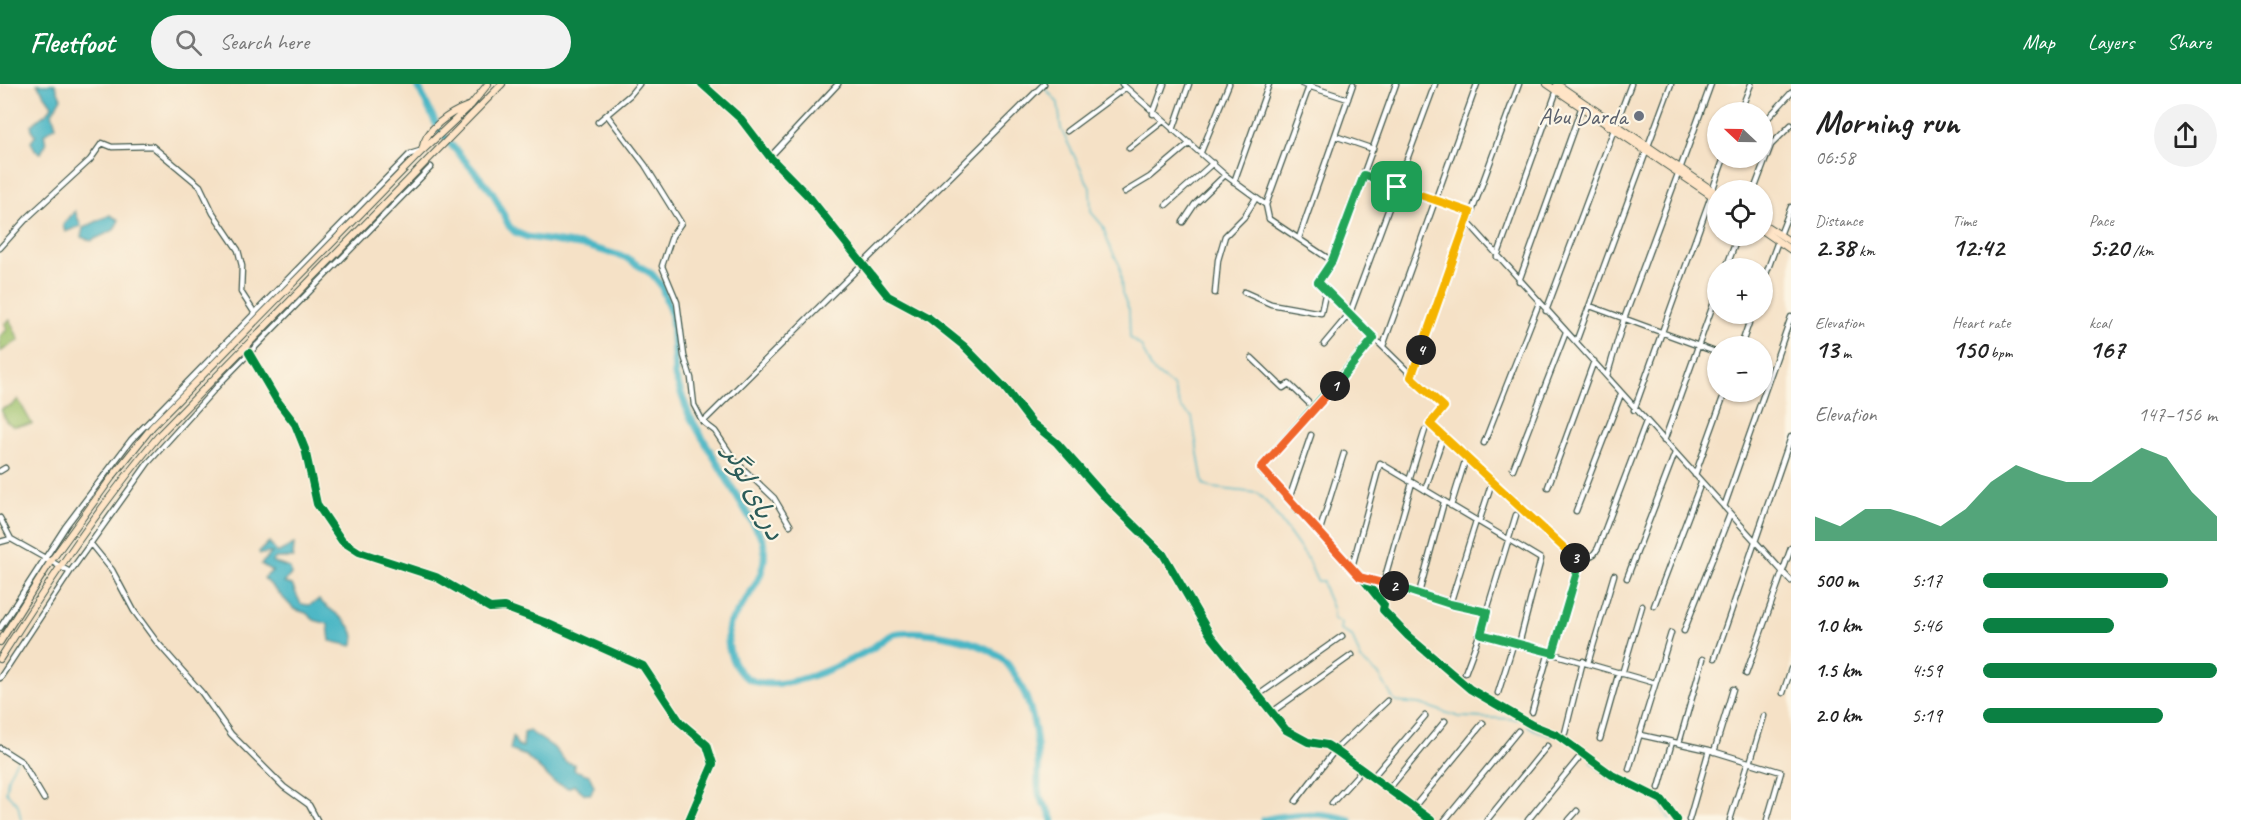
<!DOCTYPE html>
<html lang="en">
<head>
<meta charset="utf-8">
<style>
	body { margin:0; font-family:Caveat,"Playpen Sans Arabic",sans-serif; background:#f2f2f2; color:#222; height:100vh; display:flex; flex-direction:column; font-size:22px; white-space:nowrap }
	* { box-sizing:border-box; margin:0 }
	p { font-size:20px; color:#767676 }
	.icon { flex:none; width:33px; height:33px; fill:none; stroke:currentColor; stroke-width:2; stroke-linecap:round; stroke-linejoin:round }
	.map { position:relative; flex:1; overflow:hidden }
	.side { display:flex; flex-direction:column; background:#fff; width:450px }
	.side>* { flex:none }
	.needle { width:39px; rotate:292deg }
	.buttons { position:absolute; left:1707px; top:18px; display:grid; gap:12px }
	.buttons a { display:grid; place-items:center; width:66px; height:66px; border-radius:50%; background:#fff; box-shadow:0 2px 4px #0004; font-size:30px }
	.pin { position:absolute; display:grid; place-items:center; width:51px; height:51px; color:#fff; margin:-26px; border-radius:12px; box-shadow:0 3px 9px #0006 }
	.km { position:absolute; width:30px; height:30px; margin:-15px; border-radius:50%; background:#222; color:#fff; font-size:16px; line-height:30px; text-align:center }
	.round { display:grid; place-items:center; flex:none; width:63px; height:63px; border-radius:32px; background:#f2f2f2 }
	.summary { display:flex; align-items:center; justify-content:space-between; height:102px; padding:0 24px }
	h1 { font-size:33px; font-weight:700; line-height:45px }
	.stats { display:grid; grid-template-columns:repeat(3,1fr); gap:9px; height:102px; padding:6px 24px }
	.stats div { display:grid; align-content:center }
	.stats b { font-size:26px; font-weight:700 }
	.stats small { font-size:16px; font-weight:400 }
	.stats p { font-size:16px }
	.chart { height:168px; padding:12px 24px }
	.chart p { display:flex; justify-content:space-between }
	.chart svg { width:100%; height:108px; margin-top:6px; fill:#0b8043; opacity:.7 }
	ul { padding:0 24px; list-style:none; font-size:20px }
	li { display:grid; grid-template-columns:96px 72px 1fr; align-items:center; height:45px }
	li i { height:15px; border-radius:8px; background:#0b8043 }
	header { display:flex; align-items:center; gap:36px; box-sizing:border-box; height:84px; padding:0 30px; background:#0b8043; color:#fff }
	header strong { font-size:28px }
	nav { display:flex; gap:33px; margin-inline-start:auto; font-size:21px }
	.search { width:420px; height:54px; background:#f2f2f2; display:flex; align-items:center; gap:15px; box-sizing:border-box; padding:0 21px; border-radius:33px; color:#767676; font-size:22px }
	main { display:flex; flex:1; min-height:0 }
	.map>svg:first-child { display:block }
	.green { fill:#9cc16b; stroke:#5e7f50; stroke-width:1.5 }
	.water { fill:#49b6c5; stroke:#347a7c; stroke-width:1.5 }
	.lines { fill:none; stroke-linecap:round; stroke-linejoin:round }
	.stream { stroke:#49b6c5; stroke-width:1.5 }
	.river { stroke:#49b6c5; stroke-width:7 }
	.street-casing { stroke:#3f564a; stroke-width:7 }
	.secondary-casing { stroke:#3f564a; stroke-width:8 }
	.street { stroke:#fff; stroke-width:4.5 }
	.secondary { stroke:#ffe4c6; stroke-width:6 }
	.cycleway-casing { stroke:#fcf5e5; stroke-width:11 }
	.cycleway { stroke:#00873e; stroke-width:8 }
	.split-1-casing { stroke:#fff; stroke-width:12 }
	.split-2-casing { stroke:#fff; stroke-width:12 }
	.split-3-casing { stroke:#fff; stroke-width:12 }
	.split-4-casing { stroke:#fff; stroke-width:12 }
	.split-5-casing { stroke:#fff; stroke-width:12 }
	.split-1 { stroke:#22a559; stroke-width:8 }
	.split-2 { stroke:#f0652b; stroke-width:8 }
	.split-3 { stroke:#22a559; stroke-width:8 }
	.split-4 { stroke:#f5b400; stroke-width:8 }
	.split-5 { stroke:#f5b400; stroke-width:8 }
	.worship-dot { fill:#6b7280; stroke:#fcf5e5; stroke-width:2 }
	.labels { text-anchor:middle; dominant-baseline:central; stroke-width:4.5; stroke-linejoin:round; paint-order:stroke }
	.worship-label { font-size:24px; fill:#5b616d; stroke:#fcf5e5; text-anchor:end }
	.water-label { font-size:26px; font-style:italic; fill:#2a5b58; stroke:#fcf5e5 }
</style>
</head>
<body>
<header>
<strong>Fleetfoot</strong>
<div class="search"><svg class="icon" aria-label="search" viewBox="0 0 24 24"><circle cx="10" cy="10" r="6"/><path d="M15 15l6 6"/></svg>Search here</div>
<nav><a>Map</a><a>Layers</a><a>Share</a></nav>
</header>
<main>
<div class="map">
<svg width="1791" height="736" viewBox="0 0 1791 736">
	<rect width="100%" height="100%" fill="#fcf5e5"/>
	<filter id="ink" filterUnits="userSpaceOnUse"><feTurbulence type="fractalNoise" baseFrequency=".0167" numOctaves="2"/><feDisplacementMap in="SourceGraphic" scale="12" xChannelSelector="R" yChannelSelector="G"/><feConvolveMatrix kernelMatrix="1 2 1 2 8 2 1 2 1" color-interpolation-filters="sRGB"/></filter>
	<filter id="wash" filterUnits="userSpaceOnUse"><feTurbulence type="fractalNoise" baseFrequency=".008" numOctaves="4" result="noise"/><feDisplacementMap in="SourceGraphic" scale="24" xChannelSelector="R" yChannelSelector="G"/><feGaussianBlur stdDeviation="1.35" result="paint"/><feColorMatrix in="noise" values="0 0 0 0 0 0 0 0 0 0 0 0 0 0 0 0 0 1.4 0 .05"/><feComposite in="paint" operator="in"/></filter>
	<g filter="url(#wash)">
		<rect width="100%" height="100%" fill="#f5e1c6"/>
		<path class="green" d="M10 236 19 256 0 268V252L7 246 5 239Z
			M18 315 32 340 13 342 6 337 1 325 13 321Z"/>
		<path class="water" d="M37 0H55L61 14 52 29 56 42 44 50 46 60 41 69 36 67 31 58 36 51 33 49 31 41 49 27 52 21Z
			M75 127 81 142 65 148 63 141Z
			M110 131 119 136 114 146 91 157 81 153 83 144Z
			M269 458 277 469 294 460 293 474H276L272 478 290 484 291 490 284 499 292 501 301 520 309 521 319 516C331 528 362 542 352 562L330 557 328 540 314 536 306 529 294 525 264 494 272 487 261 480 272 469 260 470 259 468Z
			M529 647 553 663 566 678 574 680V686L589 691 594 702 591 710H585L574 701 568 704 554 698 526 672 510 666 513 653 518 662 523 663 524 649Z"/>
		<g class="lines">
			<path class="stream" d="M1044 3 1058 19 1061 45 1090 104 1091 128 1103 142 1109 161 1120 182 1122 209 1129 226 1130 254 1141 262 1152 286 1173 302 1181 324 1192 333 1203 400 1213 404 1257 409 1269 421 1307 474 1317 497H1323C1323 511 1335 520 1333 535L1341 539 1340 546 1352 552 1361 576 1380 592 1395 618 1420 620 1459 633 1518 635
				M1527 641 1537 647 1553 652
				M17 676 8 693 6 708 18 721 21 736
				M1591 678 1611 695 1659 717 1670 736"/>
			<path class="river" d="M417 0 440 48 493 109 509 142 515 148 527 153 586 162 625 173 652 190 661 201 672 232 675 292 689 331 763 456C771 491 746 513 729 541 726 557 729 575 740 588 768 619 842 581 871 565 879 560 885 552 894 550 922 543 992 557 1009 582 1029 609 1037 644 1038 676 1039 686 1036 703 1040 713 1043 721 1049 723 1053 736
				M1264 736C1290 729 1323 728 1350 736"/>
		</g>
	</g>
	<g filter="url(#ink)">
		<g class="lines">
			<defs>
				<path id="street" d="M702 0 741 35 770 73 810 114 888 212 929 234 964 262 1005 304 1031 338 1057 359 1104 412 1163 470 1211 552 1286 646 1308 658 1327 661 1335 666 1431 736
					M1122 0 1225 91 1266 121 1269 135 1332 177 1318 199 1444 323 1430 340 1580 478
					M1302 0 1348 15
					M1740 28 1751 0
					M1153 30 1164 0
					M607 31 645 81 681 139 672 152 662 182 677 218 684 272 691 294 694 321 703 338 715 347 735 377 774 414 790 441
					M1769 33 1791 9
					M598 38 630 11 639 0
					M1173 46 1189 0
					M1067 47 1125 4
					M1335 52 1373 65
					M1648 62 1671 0
					M1129 64 1162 38
					M1201 68 1229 0
					M770 73 838 0
					M1680 85 1711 0
					M1363 91 1470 128
					M1234 98 1269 0
					M1754 106 1771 61 1791 41
					M1712 107 1724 74
					M1125 108 1150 93 1190 59
					M1166 121 1213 79
					M1266 121 1310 0
					M1467 137 1791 497
					M1183 138 1195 120 1225 91
					M1780 151 1791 123
					M1299 154 1353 0
					M0 164 27 134 90 76 102 59 112 63 152 62 200 102 213 129 238 166 242 182 241 208 254 228
					M1497 173 1557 6
					M1332 177 1396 0
					M1726 184 1738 152
					M1519 197 1582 22
					M1762 201 1778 157
					M1244 208 1271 220 1321 229 1326 206
					M1215 209 1218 176 1225 152 1244 133 1256 114
					M1590 222 1718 269
					M1546 227 1631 0
					M1374 254 1261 383V386L1363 495 1384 521 1383 526 1408 552 1470 605 1532 641 1557 651 1612 691 1662 716 1677 736
					M1576 258 1646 68
					M1324 260 1350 229 1435 0
					M1383 262 1477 0
					M1741 262 1752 230
					M249 269 276 315 295 340 305 365 317 420 342 457 359 468 436 493 490 524 504 523 544 538 643 582 680 638 707 661 713 680 689 736
					M1252 274 1283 304 1289 300 1314 324
					M1607 292 1624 235 1678 90
					M1411 293 1519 0
					M1634 326 1711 112
					M703 338 1044 0
					M1664 357 1718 207
					M1484 359 1539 219
					M1513 385 1566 248
					M0 387 5 384
					M1695 391 1725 308
					M1409 397 1425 346
					M1548 403 1594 277
					M1425 406 1441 359
					M1289 415 1311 351
					M1451 422 1466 374
					M1724 423 1791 233
					M1576 427 1621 310
					M1516 431 1480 549 1655 599
					M0 434 11 455
					M1479 438 1492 398
					M1319 449 1344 369
					M0 458 11 455 70 488
					M90 459 112 486 134 527 156 557 202 609 231 650 284 703 309 721 317 736
					M1352 483 1380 379 1541 475 1519 560
					M1627 494 1675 369
					M1363 495 1487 528
					M1383 500 1412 399
					M1419 509 1444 418
					M1450 520 1476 437
					M1654 522 1701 399
					M0 544 66 442 131 356 410 70 420 67
					M1684 547 1730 430
					M1553 569 1580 478 1594 470 1598 464 1646 338
					M1715 574 1791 353
					M1588 579 1614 491
					M1465 589 1480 549
					M1622 590 1642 522
					M1746 590 1791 464
					M0 594 70 488 148 379 222 297 431 83
					M1498 609 1514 558
					M1783 609 1791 585
					M1257 612 1342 552
					M1272 628 1352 571
					M1532 628 1549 568
					M1565 649 1583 577
					M1641 651 1709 666 1781 688 1767 736
					M1600 655 1619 588
					M1679 659 1703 575
					M0 664 22 678 44 715
					M1714 668 1733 605
					M1750 679 1764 632
					M1629 685 1671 549
					M1372 694 1425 632
					M1659 704 1672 658
					M1388 706 1445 637
					M1296 717 1335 666 1387 617
					M1332 719 1362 686
					M1414 723 1483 639
					M1445 736 1518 647
					M1487 736 1547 662
					M1528 736 1578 675
					M1569 736 1577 727
					M1689 736 1709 666
					M1730 736 1748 678"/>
				<path id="secondary" d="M1547 0 1718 116
					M1557 0 1718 110
					M422 66C425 45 449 29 468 22
					M1762 139 1791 158
					M1762 146 1791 166
					M0 558 51 477 112 393 152 343 422 67 471 21 488 0
					M0 575C50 496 101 420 161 349L502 0"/>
			</defs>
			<use href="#street" class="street-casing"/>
			<use href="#secondary" class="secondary-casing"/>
			<use href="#street" class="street"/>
			<use href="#secondary" class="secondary"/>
			<defs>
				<path id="cycleway" d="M702 0 741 35 770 73 810 114 888 212 929 234 964 262 1005 304 1031 338 1057 359 1104 412 1163 470 1211 552 1286 646 1308 658 1327 661 1335 666 1431 736
					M1374 254 1261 383V386L1363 495 1384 521 1383 526 1408 552 1470 605 1532 641 1557 651 1612 691 1662 716 1677 736
					M249 269 276 315 295 340 305 365 317 420 342 457 359 468 436 493 490 524 504 523 544 538 643 582 680 638 707 661 713 680 689 736"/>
			</defs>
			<use href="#cycleway" class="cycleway-casing"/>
			<use href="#cycleway" class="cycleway"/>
		</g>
	</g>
	<g class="lines" filter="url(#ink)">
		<defs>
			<path id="split-1" d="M1335 302 1374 254 1318 198 1332 177 1364 91 1397 103"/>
			<path id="split-2" d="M1335 302 1261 384 1360 493 1394 502"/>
			<path id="split-3" d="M1394 502 1450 520 1487 528 1481 550 1553 569 1580 478 1575 474"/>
			<path id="split-4" d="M1421 266 1411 293 1444 323 1430 340 1575 474"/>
			<path id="split-5" d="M1397 103 1470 128 1421 266"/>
		</defs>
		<use href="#split-1" class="split-1-casing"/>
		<use href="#split-2" class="split-2-casing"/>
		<use href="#split-3" class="split-3-casing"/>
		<use href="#split-4" class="split-4-casing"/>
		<use href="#split-5" class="split-5-casing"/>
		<use href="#split-1" class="split-1"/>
		<use href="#split-2" class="split-2"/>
		<use href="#split-3" class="split-3"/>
		<use href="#split-4" class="split-4"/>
		<use href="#split-5" class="split-5"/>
	</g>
	<circle class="worship-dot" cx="1639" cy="32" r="6"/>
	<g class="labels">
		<g class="worship-label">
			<text x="1627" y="32">Abu Darda</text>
		</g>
		<g class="water-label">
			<text transform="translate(754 409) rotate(63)">دریای لوگر</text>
		</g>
	</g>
</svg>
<div class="buttons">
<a><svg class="needle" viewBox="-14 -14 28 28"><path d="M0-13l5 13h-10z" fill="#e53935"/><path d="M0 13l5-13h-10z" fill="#767676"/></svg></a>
<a><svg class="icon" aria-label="locate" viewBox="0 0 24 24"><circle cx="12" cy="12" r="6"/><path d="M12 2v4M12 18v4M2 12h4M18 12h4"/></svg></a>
<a>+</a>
<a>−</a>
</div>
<div class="pin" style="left:1397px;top:103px;background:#1e9e55"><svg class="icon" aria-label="arrive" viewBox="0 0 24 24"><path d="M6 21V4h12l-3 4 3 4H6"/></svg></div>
<b class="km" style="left:1335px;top:302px">1</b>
<b class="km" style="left:1394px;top:502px">2</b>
<b class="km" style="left:1575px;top:474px">3</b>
<b class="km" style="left:1421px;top:266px">4</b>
</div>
<section class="side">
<div class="summary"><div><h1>Morning run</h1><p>06:58</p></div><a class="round"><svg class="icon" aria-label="share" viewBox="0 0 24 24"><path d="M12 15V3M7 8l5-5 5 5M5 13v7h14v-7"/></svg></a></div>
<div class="stats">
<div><p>Distance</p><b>2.38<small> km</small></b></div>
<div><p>Time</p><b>12:42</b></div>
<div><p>Pace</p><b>5:20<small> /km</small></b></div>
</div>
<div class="stats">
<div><p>Elevation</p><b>13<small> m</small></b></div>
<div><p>Heart rate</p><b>150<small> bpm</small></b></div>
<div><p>kcal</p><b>167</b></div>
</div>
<div class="chart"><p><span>Elevation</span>147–156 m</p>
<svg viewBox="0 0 160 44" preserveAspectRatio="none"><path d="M0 44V34L10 38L20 31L30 31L40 34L50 38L60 31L70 20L80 13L90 17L100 20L110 20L120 13L130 6L140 10L150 24L160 34V44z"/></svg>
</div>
<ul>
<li><b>500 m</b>5:17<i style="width:79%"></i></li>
<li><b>1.0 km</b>5:46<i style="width:56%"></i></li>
<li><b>1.5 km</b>4:59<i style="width:100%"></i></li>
<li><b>2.0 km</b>5:19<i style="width:77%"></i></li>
</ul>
</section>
</main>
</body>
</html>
